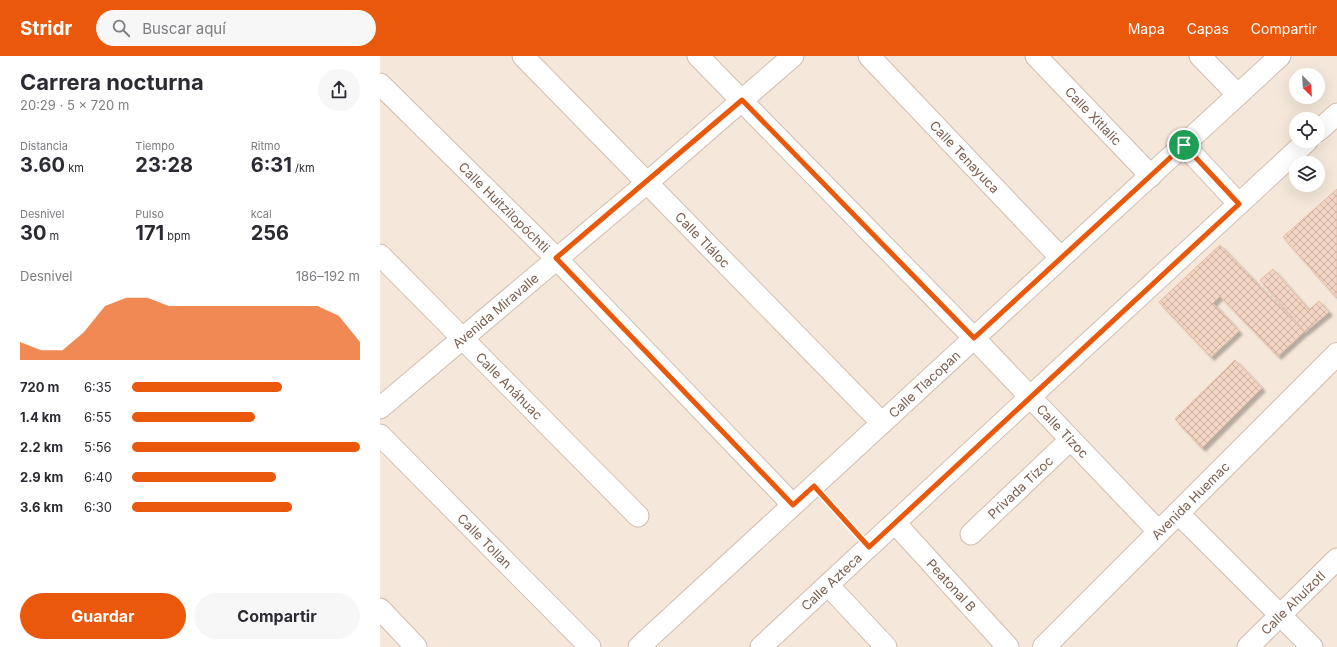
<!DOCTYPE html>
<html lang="es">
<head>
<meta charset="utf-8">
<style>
	body { margin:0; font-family:Inter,sans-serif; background:#f7f7f7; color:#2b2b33; height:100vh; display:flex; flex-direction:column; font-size:15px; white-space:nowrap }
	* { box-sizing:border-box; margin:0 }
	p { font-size:13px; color:#7c7c81 }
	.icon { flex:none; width:22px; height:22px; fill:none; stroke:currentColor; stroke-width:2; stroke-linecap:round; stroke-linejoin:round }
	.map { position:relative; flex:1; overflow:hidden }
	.drawer { display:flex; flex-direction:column; background:#fff; width:380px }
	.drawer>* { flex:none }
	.needle { width:26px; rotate:156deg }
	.buttons { position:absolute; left:909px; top:12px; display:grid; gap:8px }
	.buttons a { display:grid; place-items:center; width:36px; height:36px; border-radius:50%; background:#fff; box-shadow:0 4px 16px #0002; font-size:20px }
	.pin { position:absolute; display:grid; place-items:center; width:34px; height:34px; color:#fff; margin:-17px; border:2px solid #fff; border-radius:50%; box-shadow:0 1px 4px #0007 }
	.round { display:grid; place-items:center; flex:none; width:42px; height:42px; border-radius:21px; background:#f7f7f7 }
	.head { display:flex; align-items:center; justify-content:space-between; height:68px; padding:0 20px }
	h1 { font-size:22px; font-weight:700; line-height:30px }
	.figures { display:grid; grid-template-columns:repeat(3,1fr); gap:6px; height:68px; padding:4px 20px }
	.figures div { display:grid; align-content:center }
	.figures b { font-size:20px; font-weight:700 }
	.figures small { font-size:11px; font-weight:400 }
	.figures p { font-size:11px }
	.chart { height:112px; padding:8px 20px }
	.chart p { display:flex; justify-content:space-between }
	.chart svg { width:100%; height:72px; margin-top:4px; fill:#ea580c; opacity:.7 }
	.primary-button { display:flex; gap:8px; margin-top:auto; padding:8px 20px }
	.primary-button a { flex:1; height:46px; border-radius:24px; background:#ea580c; color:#fff; font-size:16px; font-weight:700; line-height:46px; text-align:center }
	.primary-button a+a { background:#f7f7f7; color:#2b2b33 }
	ul { padding:0 20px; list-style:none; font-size:13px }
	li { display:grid; grid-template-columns:64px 48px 1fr; align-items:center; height:30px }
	li i { height:10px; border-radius:5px; background:#ea580c }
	header { display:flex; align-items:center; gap:24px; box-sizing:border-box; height:56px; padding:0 20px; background:#ea580c; color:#fff }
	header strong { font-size:19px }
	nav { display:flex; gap:22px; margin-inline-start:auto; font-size:14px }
	.search { width:280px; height:36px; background:#f7f7f7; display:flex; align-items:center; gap:10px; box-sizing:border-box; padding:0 14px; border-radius:22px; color:#7c7c81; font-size:15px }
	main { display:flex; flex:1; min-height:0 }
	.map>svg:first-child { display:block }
	.residential { fill:#f5e8da; fill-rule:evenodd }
	.building { fill:url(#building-cross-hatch); stroke:#e6bba3; filter:url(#shadow) }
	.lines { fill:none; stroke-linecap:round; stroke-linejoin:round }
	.minor-casing { stroke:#d1beb0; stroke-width:23 }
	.tertiary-casing { stroke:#d1beb0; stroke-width:24 }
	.path { stroke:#d9b8a5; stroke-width:2.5; stroke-dasharray:1 3; stroke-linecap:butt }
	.minor { stroke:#fff; stroke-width:21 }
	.tertiary { stroke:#fff; stroke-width:22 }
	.route-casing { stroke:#fff; stroke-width:8 }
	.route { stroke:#ea580c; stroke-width:5 }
	.labels { text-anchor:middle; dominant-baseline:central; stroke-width:3; stroke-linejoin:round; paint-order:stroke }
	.street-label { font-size:13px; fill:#7a5c4d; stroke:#fffaf3 }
</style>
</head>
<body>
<header>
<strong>Stridr</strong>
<div class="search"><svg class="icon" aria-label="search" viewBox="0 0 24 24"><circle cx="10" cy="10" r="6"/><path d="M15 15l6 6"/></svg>Buscar aquí</div>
<nav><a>Mapa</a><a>Capas</a><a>Compartir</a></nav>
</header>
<main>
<section class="drawer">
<div class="head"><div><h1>Carrera nocturna</h1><p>20:29 · 5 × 720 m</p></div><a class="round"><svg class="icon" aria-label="share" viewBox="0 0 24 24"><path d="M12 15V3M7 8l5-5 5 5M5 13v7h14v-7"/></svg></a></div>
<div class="figures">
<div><p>Distancia</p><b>3.60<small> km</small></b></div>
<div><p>Tiempo</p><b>23:28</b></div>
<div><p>Ritmo</p><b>6:31<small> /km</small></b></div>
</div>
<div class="figures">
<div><p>Desnivel</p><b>30<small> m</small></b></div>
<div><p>Pulso</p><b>171<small> bpm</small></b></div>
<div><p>kcal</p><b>256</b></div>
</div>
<div class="chart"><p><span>Desnivel</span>186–192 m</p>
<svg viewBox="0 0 160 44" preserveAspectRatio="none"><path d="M0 44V33L10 38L20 38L30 27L40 11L50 6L60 6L70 11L80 11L90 11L100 11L110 11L120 11L130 11L140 11L150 17L160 33V44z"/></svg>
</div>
<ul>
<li><b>720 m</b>6:35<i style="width:66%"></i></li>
<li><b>1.4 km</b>6:55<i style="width:54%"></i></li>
<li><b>2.2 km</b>5:56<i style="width:100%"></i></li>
<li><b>2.9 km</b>6:40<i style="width:63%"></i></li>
<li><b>3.6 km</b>6:30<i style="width:70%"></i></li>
</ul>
<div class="primary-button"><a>Guardar</a><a>Compartir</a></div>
</section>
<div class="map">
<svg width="957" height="591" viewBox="0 0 957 591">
	<defs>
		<pattern id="building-cross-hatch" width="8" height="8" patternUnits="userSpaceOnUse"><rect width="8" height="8" fill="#f3d5c3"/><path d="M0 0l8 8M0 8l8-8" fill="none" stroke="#cab0a1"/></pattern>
		<filter id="shadow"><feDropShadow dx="3.5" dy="3.5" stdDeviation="1" flood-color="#0004"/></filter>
	</defs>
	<rect width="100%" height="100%" fill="#fdf6ec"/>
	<path class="residential" d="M0 0H957V591H0ZM916 19H938V41H916ZM916 63H938V85H916ZM916 107H938V129H916Z"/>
	<path class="building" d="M957 133V242L903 181Z
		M840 189 924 276 898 300 840 240 833 247 859 275 831 301 779 246Z
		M893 213 929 254 939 245 949 256 925 276 880 224Z
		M855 304 882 332 822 392 795 363Z"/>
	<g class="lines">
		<defs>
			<g id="minor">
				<path id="s1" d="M143 0 502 367"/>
				<path id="s2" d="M318 0 594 282 779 476"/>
				<path id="s3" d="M489 0 681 202"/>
				<path id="s4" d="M656 0 771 120"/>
				<path d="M820 0 858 39"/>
				<path id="s5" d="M0 28 176 202 413 449"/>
				<path d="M938 75 957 58"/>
				<path d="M804 89 859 148"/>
				<path id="s6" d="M0 199 258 460"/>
				<path id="s7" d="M0 352 268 126 413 0"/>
				<path id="s8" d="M0 379 210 591"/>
				<path d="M798 457 932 591"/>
				<path id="s9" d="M515 467 628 591"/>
				<path id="s10" d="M591 478 690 384"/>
				<path d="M448 529 506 591"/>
				<path d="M0 553 36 591"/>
				<path id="s11" d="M259 591 900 0"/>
				<path id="s12" d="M381 591 650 341 927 85"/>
				<path id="s13" d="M868 591 957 503"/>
			</g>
			<g id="tertiary">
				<path id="s14" d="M664 591 957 298"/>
			</g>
		</defs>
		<use href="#minor" class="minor-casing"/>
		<use href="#tertiary" class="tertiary-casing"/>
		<path class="path" d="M447 444 477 477"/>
		<use href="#minor" class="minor"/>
		<use href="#tertiary" class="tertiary"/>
	</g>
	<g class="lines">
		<defs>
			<path id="route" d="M362 44 594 282 804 89 859 148 489 491 434 430 413 449 176 202Z"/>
		</defs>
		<use href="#route" class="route-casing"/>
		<use href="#route" class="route"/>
	</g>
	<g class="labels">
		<g class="street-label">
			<text stroke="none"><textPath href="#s4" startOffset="83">Calle Xitlalic</textPath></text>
			<text stroke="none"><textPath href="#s3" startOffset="139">Calle Tenayuca</textPath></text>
			<text stroke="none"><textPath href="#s5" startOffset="175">Calle Huitzilopóchtli</textPath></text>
			<text stroke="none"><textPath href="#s1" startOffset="257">Calle Tláloc</textPath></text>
			<text stroke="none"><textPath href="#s7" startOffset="151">Avenida Miravalle</textPath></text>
			<text stroke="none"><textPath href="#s11" startOffset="388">Calle Tlacopan</textPath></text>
			<text stroke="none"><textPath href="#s6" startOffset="184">Calle Anáhuac</textPath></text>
			<text stroke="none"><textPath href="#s2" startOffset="523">Calle Tízoc</textPath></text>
			<text stroke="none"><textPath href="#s10" startOffset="68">Privada Tízoc</textPath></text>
			<text stroke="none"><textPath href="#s14" startOffset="207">Avenida Huemac</textPath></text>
			<text stroke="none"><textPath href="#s8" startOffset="149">Calle Tollan</textPath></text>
			<text stroke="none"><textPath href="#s12" startOffset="96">Calle Azteca</textPath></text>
			<text stroke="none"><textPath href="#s9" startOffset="84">Peatonal B</textPath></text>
			<text stroke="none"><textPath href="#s13" startOffset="63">Calle Ahuízotl</textPath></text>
		</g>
	</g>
</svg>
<div class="buttons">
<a><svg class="needle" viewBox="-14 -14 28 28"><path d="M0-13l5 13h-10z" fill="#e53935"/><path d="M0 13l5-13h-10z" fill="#7c7c81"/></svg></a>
<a><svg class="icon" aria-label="locate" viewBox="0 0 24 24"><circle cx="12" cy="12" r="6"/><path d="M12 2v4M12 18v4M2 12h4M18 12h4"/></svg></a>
<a><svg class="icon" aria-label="layers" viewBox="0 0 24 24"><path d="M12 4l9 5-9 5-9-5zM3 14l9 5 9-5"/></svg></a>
</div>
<div class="pin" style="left:804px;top:89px;background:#1e9e55"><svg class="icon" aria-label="arrive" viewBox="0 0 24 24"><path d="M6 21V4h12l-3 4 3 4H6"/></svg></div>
</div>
</main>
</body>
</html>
